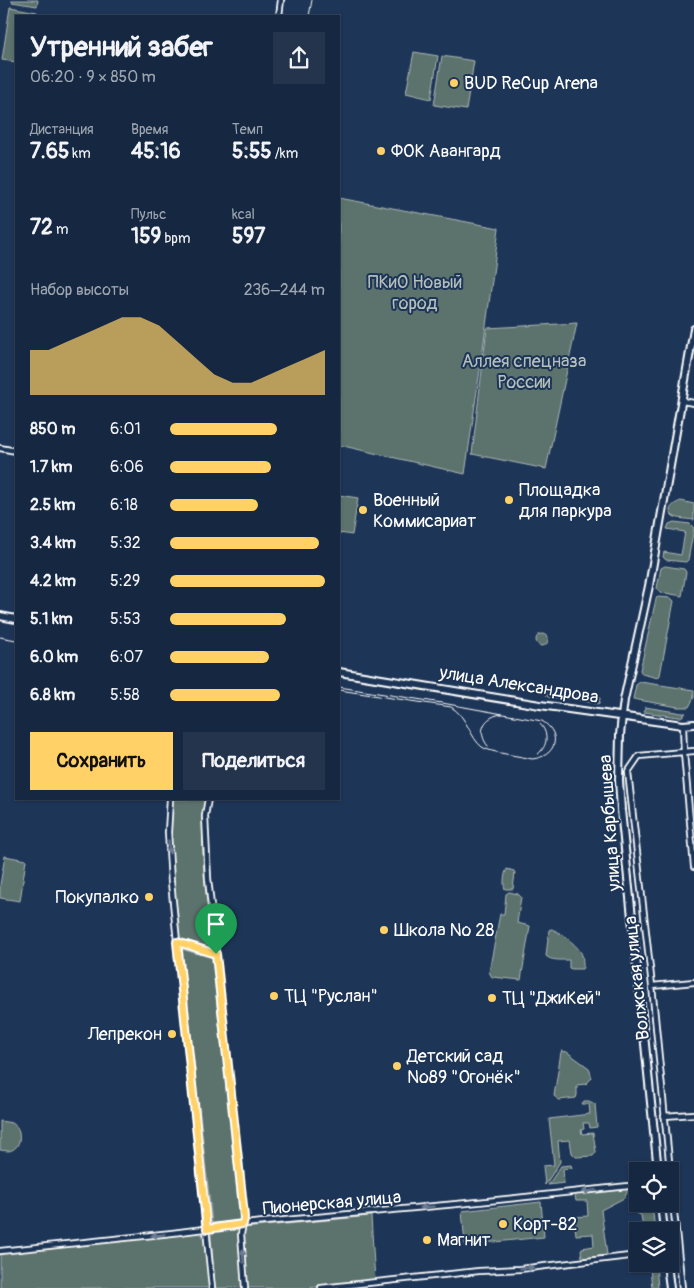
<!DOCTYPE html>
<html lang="ru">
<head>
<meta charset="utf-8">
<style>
	body { margin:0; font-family:Pangolin,sans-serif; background:#23344c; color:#f1f3f6; height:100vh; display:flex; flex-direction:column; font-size:19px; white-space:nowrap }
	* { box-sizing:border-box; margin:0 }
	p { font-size:16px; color:#9ea6b1 }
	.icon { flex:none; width:28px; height:28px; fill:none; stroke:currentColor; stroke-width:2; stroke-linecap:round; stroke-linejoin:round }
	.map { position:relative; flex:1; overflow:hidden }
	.panel { position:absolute; left:15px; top:15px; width:325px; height:785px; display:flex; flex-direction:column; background:#162841; border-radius:0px; box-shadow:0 1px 4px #0004,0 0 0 1px #35445a }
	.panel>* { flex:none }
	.buttons { position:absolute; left:629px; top:1162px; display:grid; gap:10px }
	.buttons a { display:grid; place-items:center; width:50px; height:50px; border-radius:0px; background:#162841; box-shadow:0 1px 4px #0004,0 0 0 1px #35445a; font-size:25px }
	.pin { position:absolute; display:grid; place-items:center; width:42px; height:42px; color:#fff; margin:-51px -21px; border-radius:50% 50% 50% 0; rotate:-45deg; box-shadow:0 0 5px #0007 }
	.pin .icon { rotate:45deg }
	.round { display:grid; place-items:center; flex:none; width:52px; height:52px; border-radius:0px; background:#23344c }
	.summary { display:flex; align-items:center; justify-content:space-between; height:85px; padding:0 15px }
	h1 { font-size:28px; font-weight:700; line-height:38px }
	.stats { display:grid; grid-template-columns:repeat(3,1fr); gap:8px; height:85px; padding:5px 15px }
	.stats div { display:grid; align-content:center }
	.stats b { font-size:21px; font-weight:700 }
	.stats small { font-size:14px; font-weight:400 }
	.stats p { font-size:14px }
	.chart { height:140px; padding:10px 15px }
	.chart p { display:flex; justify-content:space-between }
	.chart svg { width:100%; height:90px; margin-top:5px; fill:#ffd166; opacity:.7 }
	.primary-button { display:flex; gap:10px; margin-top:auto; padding:10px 15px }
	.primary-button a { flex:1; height:58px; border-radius:0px; background:#ffd166; color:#111; font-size:20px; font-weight:700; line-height:58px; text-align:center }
	.primary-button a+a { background:#23344c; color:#f1f3f6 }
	ul { padding:0 15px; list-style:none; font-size:16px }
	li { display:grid; grid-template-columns:80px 60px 1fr; align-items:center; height:38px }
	li i { height:12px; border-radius:6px; background:#ffd166 }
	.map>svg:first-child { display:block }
	.green { fill:#5c726d; stroke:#aeb8b6 }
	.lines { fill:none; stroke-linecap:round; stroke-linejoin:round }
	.street-casing { stroke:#fff; stroke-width:8 }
	.secondary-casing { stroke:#fff; stroke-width:10 }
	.street { stroke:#1d3557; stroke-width:4.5 }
	.secondary { stroke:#1d3557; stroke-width:6 }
	.tram { stroke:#fff; stroke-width:1 }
	.oneway { fill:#6c7c92 }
	.route-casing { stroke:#fff; stroke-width:10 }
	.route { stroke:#ffd166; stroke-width:6 }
	.poi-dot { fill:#ffd166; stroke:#1d3557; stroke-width:2 }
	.labels { text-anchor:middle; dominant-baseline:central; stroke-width:4; stroke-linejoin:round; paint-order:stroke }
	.poi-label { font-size:18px; fill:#fff; stroke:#1d3557; text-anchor:start }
	.park-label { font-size:18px; fill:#b6c0bd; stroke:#1d3557 }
	.street-label { font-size:18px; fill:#fff; stroke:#1d3557 }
</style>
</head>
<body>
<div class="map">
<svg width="694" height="1288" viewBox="0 0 694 1288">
	<rect width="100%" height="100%" fill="#1d3557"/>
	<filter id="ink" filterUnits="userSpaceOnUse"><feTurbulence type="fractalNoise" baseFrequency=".02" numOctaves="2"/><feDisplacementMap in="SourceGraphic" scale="10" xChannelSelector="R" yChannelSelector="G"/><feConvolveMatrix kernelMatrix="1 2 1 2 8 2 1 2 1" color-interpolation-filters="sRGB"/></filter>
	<g filter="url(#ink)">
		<path class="green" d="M12 0H38L37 6 12 2Z
			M10 7 37 12 36 16H16V62L2 60Z
			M414 52 438 56 431 99 406 93Z
			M442 56 474 61 466 110 434 105Z
			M339 198 499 228 482 356 465 474 339 445Z
			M577 323 546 469 472 454 487 328Z
			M339 495 358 498 352 535 339 533Z
			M681 501 694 504V520C689 519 677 519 673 516 665 509 675 503 681 501Z
			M674 522 690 524 694 528 688 560 686 562 666 560 663 557 664 552 681 555 685 532 667 529 669 524Z
			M665 566 684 569 686 572 682 596 660 592 657 588 661 568Z
			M657 597 671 598 674 601 660 675 658 678 642 674 640 670 656 599Z
			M536 640a6 6 0 1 1 12 0a6 6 0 1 1-12 0Z
			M640 682 694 690V697L689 707H678L633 699 636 685Z
			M545 690 572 694 569 699 548 697 545 693Z
			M577 694 600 698 599 704 579 700 578 699Z
			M645 707 682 713H686L681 717H677L644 712Z
			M173 799H205C198 846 207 900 212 948L179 939C175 892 167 845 173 799Z
			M5 856 26 860 20 901 0 898V885Z
			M507 869 514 871 515 873 513 889H505C503 884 504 874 507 869Z
			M509 892 518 894 521 897 517 923 530 926 521 980 492 977 489 972 500 914H504L506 894Z
			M551 929C558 930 580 947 582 955 583 958 583 963 583 967L582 969H572L569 968V960C562 960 551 961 546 956L549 930Z
			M181 949 213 958 241 1220 212 1223Z
			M562 1051 567 1052 589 1068 592 1078 586 1084 577 1085V1095L576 1098 559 1100 554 1096 561 1052Z
			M584 1101H589L595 1104 597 1127 590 1128 589 1123H583L584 1129 581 1130 582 1134 593 1133 596 1152 593 1156 576 1157 572 1153 570 1140 558 1141 560 1162 545 1185 543 1166 554 1165 549 1119 590 1114 589 1104H582Z
			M0 1121C4 1122 8 1122 12 1123 23 1129 22 1150 8 1151 5 1151 3 1150 0 1150Z
			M571 1165 572 1168 563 1169 564 1183 548 1185 561 1166Z
			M624 1189 627 1190V1193L624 1198 601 1210 607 1255 584 1258 582 1257 581 1250 582 1248 594 1246 593 1234 576 1235 574 1217 588 1216 587 1201H576L575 1196 579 1193Z
			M637 1195 638 1204H652L655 1231H638V1230L643 1229 641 1215 636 1213 635 1199Z
			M541 1202 544 1237 465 1245 462 1211Z
			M371 1216 375 1281 307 1288H215L211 1236 213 1231Z
			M198 1233 205 1235 210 1288H0V1254Z
			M652 1265H656L658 1288H652L650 1268Z"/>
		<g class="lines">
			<defs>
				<path id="street" d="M279 16 281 0
					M682 401 694 403
					M0 448 16 451
					M683 725 684 753 694 867
					M170 799 168 832 171 882 212 1288
					M208 799 205 816 208 878 243 1206 244 1218 241 1234 245 1288
					M177 942 216 954
					M652 986 694 982
					M664 1116 694 1114
					M670 1171 652 986 628 772 639 756 694 751
					M670 1174 682 1288
					M0 1251 172 1233 243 1224 478 1202 638 1185
					M321 1288 479 1271 520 1269 638 1255"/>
				<path id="secondary" d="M0 616 16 619
					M339 672 540 705 683 725 694 724
					M658 1171 621 810 619 780 620 735 622 716 624 700 649 586 694 329
					M661 1204 664 1231
					M667 1264 670 1288"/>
			</defs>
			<use href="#street" class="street-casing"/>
			<use href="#secondary" class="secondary-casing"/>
			<use href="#street" class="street"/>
			<use href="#secondary" class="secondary"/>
			<path class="tram" d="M309 16 312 0
				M0 637 16 640
				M339 687 442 703 542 721C563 734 556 757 532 759 521 756 491 753 482 747 470 738 467 716 451 707L339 690
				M488 746C476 732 484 716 502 714
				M538 754C548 746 549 733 540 724"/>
		</g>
		<defs><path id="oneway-solid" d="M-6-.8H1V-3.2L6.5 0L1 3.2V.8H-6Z" transform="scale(1.25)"/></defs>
		<g class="oneway">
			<use href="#oneway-solid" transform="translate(169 847) rotate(86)"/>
			<use href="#oneway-solid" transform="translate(589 1191) rotate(173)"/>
			<use href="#oneway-solid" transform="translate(427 1207) rotate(174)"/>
			<use href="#oneway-solid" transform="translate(158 1235) rotate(174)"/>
			<use href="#oneway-solid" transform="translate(243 1256) rotate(-95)"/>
			<use href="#oneway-solid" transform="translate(527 1268) rotate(-6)"/>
		</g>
	</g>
	<g class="lines" filter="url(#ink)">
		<defs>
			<path id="route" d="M177 942 216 954 243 1206 244 1218 243 1224 207 1229Z"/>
		</defs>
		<use href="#route" class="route-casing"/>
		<use href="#route" class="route"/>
	</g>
	<g class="poi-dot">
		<circle cx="454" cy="83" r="5"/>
		<circle cx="381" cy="151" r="5"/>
		<circle cx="509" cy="500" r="5"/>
		<circle cx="363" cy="510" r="5"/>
		<circle cx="149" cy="897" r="5"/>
		<circle cx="384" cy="930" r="5"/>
		<circle cx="274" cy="996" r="5"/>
		<circle cx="492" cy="998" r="5"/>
		<circle cx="172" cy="1034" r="5"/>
		<circle cx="397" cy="1066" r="5"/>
		<circle cx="503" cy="1224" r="5"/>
		<circle cx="427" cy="1240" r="5"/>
	</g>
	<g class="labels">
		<g class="poi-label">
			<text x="464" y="83">BUD ReCup Arena</text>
			<text x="391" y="151">ФОК Авангард</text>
			<text x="519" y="490">Площадка<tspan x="519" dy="21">для паркура</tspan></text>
			<text x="373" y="500">Военный<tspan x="373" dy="21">Коммисариат</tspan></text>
			<text x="139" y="897" text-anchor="end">Покупалко</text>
			<text x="394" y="930">Школа № 28</text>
			<text x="284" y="996">ТЦ "Руслан"</text>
			<text x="502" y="998">ТЦ "ДжиКей"</text>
			<text x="162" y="1034" text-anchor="end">Лепрекон</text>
			<text x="407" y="1056">Детский сад<tspan x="407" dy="21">№89 "Огонёк"</tspan></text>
			<text x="513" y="1224">Корт-82</text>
			<text x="437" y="1240">Магнит</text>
		</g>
		<g class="park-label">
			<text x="415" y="282">ПКиО Новый<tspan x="415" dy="21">город</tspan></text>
			<text x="524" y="361">Аллея спецназа<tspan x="524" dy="21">России</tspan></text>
		</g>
		<g class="street-label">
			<text transform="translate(519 685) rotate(9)">улица Александрова</text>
			<text transform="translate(610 823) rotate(-94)">улица Карбышева</text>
			<text transform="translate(637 978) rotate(-96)">Волжская улица</text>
			<text transform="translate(332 1203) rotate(-5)">Пионерская улица</text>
		</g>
	</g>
</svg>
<div class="buttons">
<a><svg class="icon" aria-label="locate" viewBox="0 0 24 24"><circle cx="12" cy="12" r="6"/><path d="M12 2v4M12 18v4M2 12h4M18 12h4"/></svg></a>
<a><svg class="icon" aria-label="layers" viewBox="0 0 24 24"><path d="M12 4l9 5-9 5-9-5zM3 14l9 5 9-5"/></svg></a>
</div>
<div class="pin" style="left:216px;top:954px;background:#1e9e55"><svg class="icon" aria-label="arrive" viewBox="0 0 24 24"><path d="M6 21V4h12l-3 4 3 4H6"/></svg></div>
<section class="panel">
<div class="summary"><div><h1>Утренний забег</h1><p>06:20 · 9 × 850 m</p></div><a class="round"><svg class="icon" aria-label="share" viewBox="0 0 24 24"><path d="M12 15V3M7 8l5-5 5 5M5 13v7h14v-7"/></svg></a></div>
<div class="stats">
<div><p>Дистанция</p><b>7.65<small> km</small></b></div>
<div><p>Время</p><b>45:16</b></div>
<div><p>Темп</p><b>5:55<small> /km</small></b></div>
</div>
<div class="stats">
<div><b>72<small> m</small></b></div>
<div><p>Пульс</p><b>159<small> bpm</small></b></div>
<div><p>kcal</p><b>597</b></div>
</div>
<div class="chart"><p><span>Набор высоты</span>236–244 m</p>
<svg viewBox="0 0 160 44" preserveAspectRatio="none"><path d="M0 44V22L10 22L20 18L30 14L40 10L50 6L60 6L70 10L80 18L90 26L100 34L110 38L120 38L130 34L140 30L150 26L160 22V44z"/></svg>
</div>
<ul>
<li><b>850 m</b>6:01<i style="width:69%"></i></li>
<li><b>1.7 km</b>6:06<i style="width:65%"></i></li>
<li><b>2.5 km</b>6:18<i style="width:57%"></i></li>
<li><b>3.4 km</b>5:32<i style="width:96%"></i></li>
<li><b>4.2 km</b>5:29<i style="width:100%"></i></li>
<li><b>5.1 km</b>5:53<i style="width:75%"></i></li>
<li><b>6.0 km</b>6:07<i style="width:64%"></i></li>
<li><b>6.8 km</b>5:58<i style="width:71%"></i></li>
</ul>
<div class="primary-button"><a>Сохранить</a><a>Поделиться</a></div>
</section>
</div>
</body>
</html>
